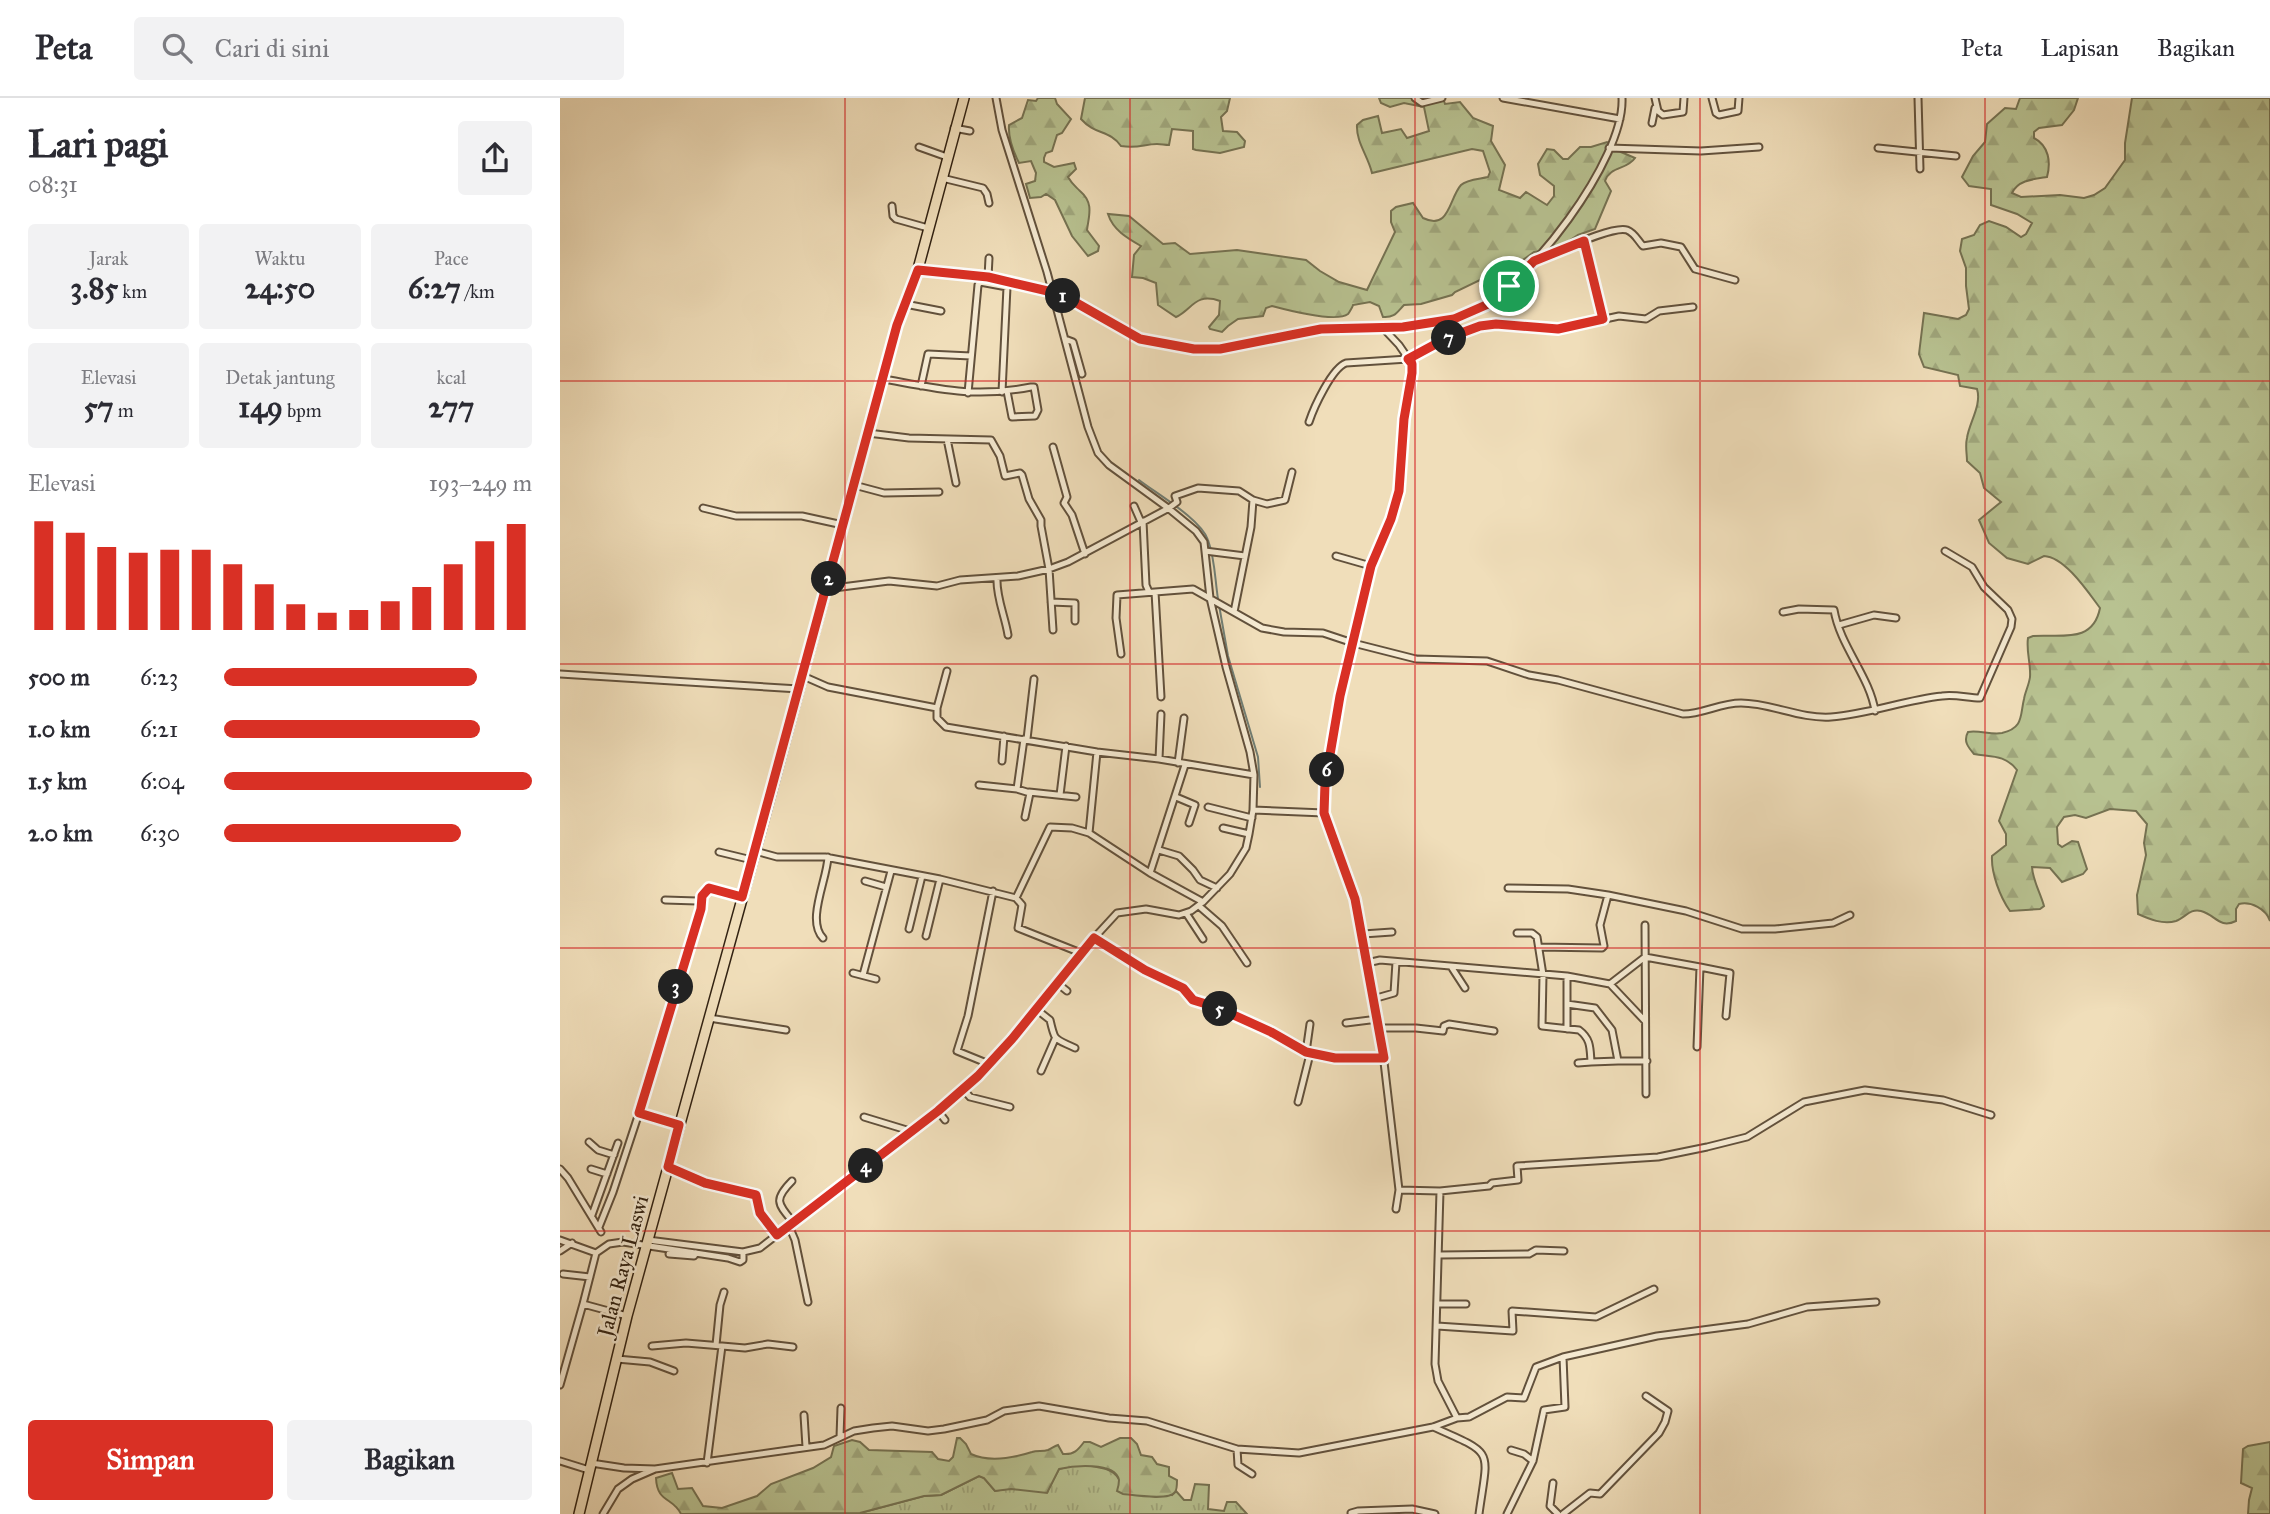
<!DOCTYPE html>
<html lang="id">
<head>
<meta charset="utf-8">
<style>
	body { margin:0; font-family:"IM FELL Great Primer",serif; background:#f2f2f3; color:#2b2b33; height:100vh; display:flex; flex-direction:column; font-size:26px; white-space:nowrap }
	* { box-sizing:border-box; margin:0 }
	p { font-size:23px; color:#7c7c81 }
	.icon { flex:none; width:38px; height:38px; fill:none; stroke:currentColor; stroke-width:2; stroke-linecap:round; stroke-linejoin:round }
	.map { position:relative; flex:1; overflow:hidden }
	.drawer { display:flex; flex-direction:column; background:#fff; width:560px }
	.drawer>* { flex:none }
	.pin { position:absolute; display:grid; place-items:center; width:60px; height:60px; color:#fff; margin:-30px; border:4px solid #fff; border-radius:50%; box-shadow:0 2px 7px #0007 }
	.km { position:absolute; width:35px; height:35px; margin:-18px; border-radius:50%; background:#222; color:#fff; font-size:19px; line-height:35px; text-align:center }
	.round { display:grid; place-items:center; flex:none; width:74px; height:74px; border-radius:7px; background:#f2f2f3 }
	.headline { display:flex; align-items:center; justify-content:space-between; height:119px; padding:0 28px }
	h1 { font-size:38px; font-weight:700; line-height:52px }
	.stats { display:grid; grid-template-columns:repeat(3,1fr); gap:10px; height:119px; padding:7px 28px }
	.stats div { display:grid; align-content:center; border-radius:7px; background:#f2f2f3; text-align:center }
	.stats b { font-size:30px; font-weight:700 }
	.stats small { font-size:19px; font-weight:400 }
	.stats p { font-size:19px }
	.chart { height:196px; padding:14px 28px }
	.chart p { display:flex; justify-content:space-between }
	.chart svg { width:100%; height:126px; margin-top:7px; stroke:#d93025; stroke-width:6 }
	.button { display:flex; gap:14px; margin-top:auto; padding:14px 28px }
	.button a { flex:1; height:80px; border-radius:7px; background:#d93025; color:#fff; font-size:28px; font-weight:700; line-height:80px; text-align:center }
	.button a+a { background:#f2f2f3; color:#2b2b33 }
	ul { padding:0 28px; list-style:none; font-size:23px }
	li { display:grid; grid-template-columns:112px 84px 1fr; align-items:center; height:52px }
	li i { height:18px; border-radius:9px; background:#d93025 }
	header { display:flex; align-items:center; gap:42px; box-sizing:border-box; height:98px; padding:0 35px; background:#fff; border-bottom:2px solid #e1e1e2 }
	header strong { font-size:33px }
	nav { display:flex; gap:38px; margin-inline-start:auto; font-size:24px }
	.search { width:490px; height:63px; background:#f2f2f3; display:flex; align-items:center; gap:18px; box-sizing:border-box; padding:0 24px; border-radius:7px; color:#7c7c81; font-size:26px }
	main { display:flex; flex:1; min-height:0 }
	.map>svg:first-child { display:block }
	.grass { fill:url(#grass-tufts); stroke:#757252; stroke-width:2 }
	.forest { fill:url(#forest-firs); stroke:#757252; stroke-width:2 }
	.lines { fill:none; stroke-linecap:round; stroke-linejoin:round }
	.stream { stroke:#717e74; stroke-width:2 }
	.minor-casing { stroke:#62513c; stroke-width:9 }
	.primary-casing { stroke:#322212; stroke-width:12 }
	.minor { stroke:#f5ead2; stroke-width:5 }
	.primary { stroke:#f0deba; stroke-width:9 }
	.route-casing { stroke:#fff; stroke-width:14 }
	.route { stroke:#d93025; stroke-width:9 }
	.grid { fill:none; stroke:#d62828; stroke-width:2; stroke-opacity:0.55 }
	.labels { text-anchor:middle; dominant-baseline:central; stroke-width:5; stroke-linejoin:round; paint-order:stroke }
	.street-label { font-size:21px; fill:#322212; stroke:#f5ead2 }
</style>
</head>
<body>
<header>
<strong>Peta</strong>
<div class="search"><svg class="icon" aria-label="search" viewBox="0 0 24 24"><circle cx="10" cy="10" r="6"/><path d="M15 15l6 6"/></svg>Cari di sini</div>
<nav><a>Peta</a><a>Lapisan</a><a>Bagikan</a></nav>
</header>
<main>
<section class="drawer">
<div class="headline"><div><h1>Lari pagi</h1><p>08:31</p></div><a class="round"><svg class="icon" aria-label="share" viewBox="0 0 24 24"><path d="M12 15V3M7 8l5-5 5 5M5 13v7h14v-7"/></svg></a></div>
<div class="stats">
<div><p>Jarak</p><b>3.85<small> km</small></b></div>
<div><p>Waktu</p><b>24:50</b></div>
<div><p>Pace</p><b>6:27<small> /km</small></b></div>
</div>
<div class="stats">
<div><p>Elevasi</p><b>57<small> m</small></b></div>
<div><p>Detak jantung</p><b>149<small> bpm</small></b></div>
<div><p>kcal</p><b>277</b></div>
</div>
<div class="chart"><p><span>Elevasi</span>193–249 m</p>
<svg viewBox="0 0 160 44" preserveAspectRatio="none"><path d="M5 44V6M15 44V10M25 44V15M35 44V17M45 44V16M55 44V16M65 44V21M75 44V28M85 44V35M95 44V38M105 44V37M115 44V34M125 44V29M135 44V21M145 44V13M155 44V7"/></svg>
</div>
<ul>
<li><b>500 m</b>6:23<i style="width:82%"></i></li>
<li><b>1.0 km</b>6:21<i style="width:83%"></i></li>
<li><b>1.5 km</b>6:04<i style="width:100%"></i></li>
<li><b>2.0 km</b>6:30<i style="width:77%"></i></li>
</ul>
<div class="button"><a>Simpan</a><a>Bagikan</a></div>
</section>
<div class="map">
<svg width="1710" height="1416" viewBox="0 0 1710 1416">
	<defs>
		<pattern id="grass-tufts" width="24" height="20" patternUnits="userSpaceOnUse" patternTransform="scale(1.75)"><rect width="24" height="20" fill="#b8c291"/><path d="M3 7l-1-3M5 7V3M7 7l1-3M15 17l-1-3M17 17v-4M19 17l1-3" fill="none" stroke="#9fa67c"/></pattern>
		<pattern id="forest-firs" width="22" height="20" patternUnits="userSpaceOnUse" patternTransform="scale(1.75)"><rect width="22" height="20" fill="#b8c291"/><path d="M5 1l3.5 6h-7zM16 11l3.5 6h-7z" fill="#9fa67c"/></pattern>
	</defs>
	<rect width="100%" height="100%" fill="#f0deba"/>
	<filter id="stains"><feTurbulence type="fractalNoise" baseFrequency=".00286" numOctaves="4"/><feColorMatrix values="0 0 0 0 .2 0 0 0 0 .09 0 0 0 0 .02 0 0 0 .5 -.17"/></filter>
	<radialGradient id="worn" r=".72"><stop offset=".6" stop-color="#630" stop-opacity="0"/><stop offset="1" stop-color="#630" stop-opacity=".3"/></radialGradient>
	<path class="grass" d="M519 1366C533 1369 551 1368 559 1381L612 1397 616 1393 624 1402H631L635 1386 649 1387 648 1411 664 1413 667 1404H676L687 1416H286L300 1415 364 1398 381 1397 419 1378 424 1380 435 1393 451 1390 487 1394 499 1371Z"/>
	<path class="forest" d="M478 0H495L497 6 511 21 502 35 497 37 492 53 486 55 484 60V64L494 69 514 65 516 71 508 79C512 86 514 87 520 93 534 105 529 117 527 132L539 148 538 153 528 158 512 138 495 102 486 96 481 99 470 100 466 86 475 83 476 75 471 63 459 65C453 53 448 41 449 27L462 20 468 2 476 3Z
		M525 0H670L667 13 661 19 663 33 677 34 685 43 684 49 660 55 636 52 633 51V33L612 31 609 47C605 47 601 46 597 46 584 46 578 51 561 48 550 32 535 37 521 21Z
		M819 0H883L885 6 900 4 913 20 933 28 931 43 945 67 939 92 960 100 966 94 987 107 994 98V88L980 77 978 66 987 51 994 52 1003 61H1008L1020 49H1031L1047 44 1061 54 1075 60C1067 72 1050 68 1045 83L1051 93 1035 131 1018 137 998 150 974 154 949 172 943 181 924 180 895 194 892 197 861 206 844 207C837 214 835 220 823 219L819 208 810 204 793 207C793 208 789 215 788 216 776 225 727 212 712 208L706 210 703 218 678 221 668 228 662 234 650 231 649 229 659 217 660 203C635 194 632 212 616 219L598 207 596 185 583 180 572 179 574 157 581 148C567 140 553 132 548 116L569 118 603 146 615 145 630 156 677 152 746 162 760 173 779 184 807 192 835 134 831 124V113L836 109 853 105 863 120C890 133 889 100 901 87 907 81 920 81 928 79L930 74 923 53 912 51 812 75C808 58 796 44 797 27L803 22 818 18 822 35 841 31 847 40 869 33 864 9 844 5 830 9 821 5Z
		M1460 0H1518L1514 12 1502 27 1479 30 1474 34V40C1489 48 1491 64 1487 79 1474 81 1458 82 1452 95L1461 99 1500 97 1524 100 1534 97 1545 90 1565 62V45L1572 0H1710V823C1706 811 1691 803 1679 806L1676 811V823C1659 831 1656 817 1641 813 1630 810 1625 820 1616 823 1603 827 1589 821 1578 816L1577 797 1586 757 1584 745 1587 726 1576 713 1550 711 1526 720 1515 717 1504 719 1497 729 1498 746 1502 749 1512 743 1518 744 1527 771 1523 776 1502 784 1490 770 1472 769C1473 783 1480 794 1484 808L1480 811 1450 813C1440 799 1431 775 1432 758L1446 747V736L1439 723 1457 672C1445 656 1430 659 1414 656 1408 649 1403 643 1408 634 1419 632 1431 637 1442 635 1464 630 1460 617 1464 601 1465 594 1469 587 1470 579 1471 565 1466 554 1468 540L1473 538C1501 536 1533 546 1540 510 1528 494 1505 459 1484 458L1468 466 1447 460 1429 445 1419 422 1441 404 1424 390 1420 375 1407 363C1407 356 1405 348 1407 340 1409 325 1422 307 1417 291L1400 288 1398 277 1364 269 1359 256 1364 215 1398 221 1406 217 1409 211 1406 188V170L1400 153 1402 141 1414 137 1420 127 1429 123 1446 129 1461 139 1466 136 1472 125 1457 116 1431 107V91L1409 88 1402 79 1413 58 1425 44 1427 26 1445 10 1456 11Z
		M397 1340H400L406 1346 411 1356C430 1365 453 1360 472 1354 477 1352 483 1354 488 1352 492 1350 495 1348 498 1347L503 1356C514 1357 518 1352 524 1344H530L541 1349 560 1340H571L577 1346 581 1357 592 1359 597 1366 609 1369V1378L617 1382C617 1384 617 1392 615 1394 610 1403 573 1397 563 1396L557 1393C558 1390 559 1386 559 1382 555 1363 512 1368 499 1371L487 1395 451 1391 435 1393 424 1380 419 1378 381 1397 364 1398 300 1415 121 1416C113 1399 97 1405 96 1380L112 1375 118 1391 132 1390 143 1408 162 1410 197 1398 211 1386 253 1370 271 1359 274 1348 292 1342 300 1344 309 1352 372 1354 378 1361 389 1363 393 1359Z
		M1710 1344V1416H1688L1689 1402 1692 1390 1681 1385 1683 1351 1688 1348Z"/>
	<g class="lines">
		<path class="stream" d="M579 382C597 396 641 421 648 442 655 461 655 482 658 501
			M659 507 668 558 698 659 700 689"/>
		<defs>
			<path id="minor" d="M855 0 862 5 882 0
				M943 0 1060 21
				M1095 0 1098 13 1103 17 1123 14 1124 0
				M1152 0 1156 15 1159 17 1178 13 1179 0
				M1358 0 1360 71
				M1092 25 1095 10
				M394 30 410 33
				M359 49 387 59
				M1049 50 1141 53 1199 49
				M1318 50 1396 58
				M382 80 423 90 427 96 429 105
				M332 108 333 118 336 121 368 130
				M1024 143 1043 221
				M977 162C994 156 1052 127 1067 132 1075 135 1078 143 1083 148L1101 145 1121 149 1135 171 1175 182
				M358 171C406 177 458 180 504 198 541 214 566 241 608 247 644 252 678 249 713 242 730 239 748 233 765 231 814 225 865 235 911 215 967 190 1065 61 1062 0
				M428 179 429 160
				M345 206 381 213
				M505 241 513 244 522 276
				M324 281C379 291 414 300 471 289H474L478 312 475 318 452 319 447 293
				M361 288 368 256 411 258
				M408 295 418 187 420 184 447 189 442 294
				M749 324C754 309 772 270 786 265L848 261 885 241 920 228 936 226 998 231 1059 218 1086 221 1099 213 1133 209
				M308 335 349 340 431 342 440 358 445 378 460 375 462 377 469 401 481 422V428L489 471 493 532
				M387 341 396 385
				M493 349 507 399 504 405 512 417 525 456
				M294 387 324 395 379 394
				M693 402 707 406 725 402 732 374
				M574 408 581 424
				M143 410 176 418H242L283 427
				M583 423 586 487 589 494
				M645 453 685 458
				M776 458 811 468
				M437 480C436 499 445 518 448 537
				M266 491 329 483 377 488 400 482 458 478 489 471 508 464 609 410 617 404 615 398 638 390 679 393 693 402 691 429 674 514
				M595 494 601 599
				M491 504 515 505V523
				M1223 514 1239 511 1274 512C1280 548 1310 579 1315 613
				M1279 527 1314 517 1336 520
				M561 556 556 520 557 497 633 491 702 530 724 534 763 535 793 545 811 468 835 410 841 375 844 321 852 275V266L839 247 823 230
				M0 576 239 591
				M243 578 268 589 377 610V620L386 629 537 654 599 661 694 677
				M377 610 387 573
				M467 641 474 581
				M537 654 529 735 590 775 643 804
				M599 661 601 616
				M442 663 444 638
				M618 665 624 620
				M419 687 457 691 464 641
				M457 691 470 695 465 719
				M469 694 516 699
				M500 697 506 648
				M616 699 635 707 629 725
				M648 709 692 720
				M693 712 764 715C766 657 780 602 793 545L856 561 927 563 969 577 998 582 1123 616C1143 616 1160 605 1181 605 1211 605 1240 621 1271 619 1309 616 1345 602 1382 598 1395 596 1408 600 1420 600L1451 529 1452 521 1448 512 1424 489 1412 469 1385 453
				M764 715 795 801 803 836 820 930 839 1092 880 1093 929 1088 932 1085 958 1082 957 1068 1098 1059 1147 1049 1187 1039 1244 1004 1305 992 1383 1002 1431 1017
				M663 730 689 736
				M599 752 619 758 633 772 640 782 657 790
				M195 753 217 759H265L380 781 456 800 462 807 458 830 521 855
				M159 754 192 762
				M590 775 625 667
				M305 783 326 789
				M948 790 1008 791 1048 797
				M456 800 490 729 512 730 529 735
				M105 802 137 803 149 790 182 799
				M639 808 662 828 687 865
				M626 815 643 841
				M1085 827 1086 996
				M349 831 362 778
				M957 835H972L977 839 983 877 982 928 1019 932C1031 941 1030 950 1031 964L1058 963
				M803 836 832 834
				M366 838 380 781
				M263 840C246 823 267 782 268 759
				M534 840 585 872 623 890 633 902 656 909 711 934 750 956 775 960H824
				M979 849 1042 850 1044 848 1040 827 1048 797 1126 813 1182 831H1215L1273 825 1290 817
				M807 865 820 862 1007 878 1050 886 1085 923
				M1140 869 1170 875 1166 918
				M892 870 905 890
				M293 875 316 881
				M303 877 331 773
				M1007 878V931
				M497 885 507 893
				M1050 886 1085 859 1140 869 1137 949
				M813 901 834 895 836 864
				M1007 906 1035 910 1052 932 1058 963H1087
				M476 911 490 922C495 944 494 940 515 950
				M149 920 226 932
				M786 925 818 921
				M820 930H856L883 933 884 928 889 926 934 933
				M746 954 750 926
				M1018 965 1031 964
				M429 966 397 953 408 918 433 793
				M481 973 495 941
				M403 991 410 999 450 1009
				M738 1004 750 956
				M378 1013 385 1022
				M79 1015 119 1027
				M304 1019 350 1033
				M29 1044 38 1052 54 1057
				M108 1069 145 1085 196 1097 200 1115 217 1137
				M0 1071 8 1080 41 1134
				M31 1071 47 1076
				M232 1083C213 1102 218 1106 233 1124
				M880 1093 875 1266 878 1283 897 1320
				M836 1111 839 1092
				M32 1117 58 1045
				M229 1128 235 1142 248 1204
				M39 1129 53 1094 79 1015 140 813 142 798
				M0 1142 36 1155 23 1206 67 1218
				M88 1142 183 1154 200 1150 378 1013 422 974 534 840 557 815 586 811 619 817 631 813 643 804 670 776 686 750 689 736 693 712 694 677 690 654 666 569 650 500 644 444 636 433 608 410 549 367 538 355 528 329 487 174 442 32 436 0
				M0 1153 12 1145
				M36 1155 49 1146 63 1144 168 1160 180 1164 183 1162V1154
				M109 1156 134 1158 136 1155
				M880 1157 969 1156 976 1152 1004 1153
				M3 1176 30 1179
				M878 1206H906
				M877 1228 953 1233 952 1213 1036 1219 1094 1191
				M156 1247 160 1207 164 1194
				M92 1248 126 1245 162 1248 147 1365
				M162 1248 185 1250 208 1246 233 1249
				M57 1261 90 1264 114 1273
				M0 1287 23 1206
				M244 1317 246 1349
				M873 1329C936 1357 928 1350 919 1416
				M280 1339 281 1310
				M677 1351 678 1367 692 1376
				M951 1352 964 1356 973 1363
				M0 1363 29 1372
				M31 1365 64 1370 95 1371 264 1347 294 1333 313 1330 332 1328 368 1333 384 1331 427 1322 444 1313 479 1308 549 1320 587 1323 677 1351 739 1355 873 1329 897 1320 909 1319 947 1299 964 1300 976 1269 1003 1259 1097 1238 1188 1226 1247 1209 1316 1204
				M993 1385 990 1408 998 1416
				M791 1415 798 1413 852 1411 875 1416
				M43 1416 58 1391 72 1381 95 1371
				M947 1416 973 1363 984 1312 1005 1309 1003 1259
				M1003 1416 1030 1395 1040 1396 1099 1335 1105 1324 1108 1313 1086 1298"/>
			<path id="primary" d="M19 1416 67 1218 203 725 337 227 358 171 404 0"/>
		</defs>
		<use href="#minor" class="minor-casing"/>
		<use href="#primary" class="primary-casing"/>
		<use href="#minor" class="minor"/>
		<use href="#primary" class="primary"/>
	</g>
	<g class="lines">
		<defs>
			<path id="route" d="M1024 143 1043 221 998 231 936 226 920 228 885 241 848 261 852 266V275L844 321 839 393 831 421 811 468 780 598 765 686 764 715 795 801 824 960H775L746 954 711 934 656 909 633 902 623 890 585 872 534 840 452 941 418 978 378 1013 217 1137 200 1115 196 1097 145 1085 108 1069 119 1027 79 1015 141 811 142 798 149 790 182 799 337 227 358 172 428 179 492 194 506 199 580 241 634 251H660L761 231 843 229 894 221 926 207 949 188 974 163Z"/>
		</defs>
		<use href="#route" class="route-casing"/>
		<use href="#route" class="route"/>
	</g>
	<path class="grid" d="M285 0V1416M570 0V1416M855 0V1416M1140 0V1416M1425 0V1416M0 283H1710M0 566H1710M0 850H1710M0 1133H1710"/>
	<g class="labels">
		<g class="street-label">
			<text transform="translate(63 1168) rotate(-75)">Jalan Raya Laswi</text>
		</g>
	</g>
	<rect width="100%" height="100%" filter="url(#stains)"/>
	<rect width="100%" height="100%" fill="url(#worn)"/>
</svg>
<div class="pin" style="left:949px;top:188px;background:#1e9e55"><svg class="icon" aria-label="arrive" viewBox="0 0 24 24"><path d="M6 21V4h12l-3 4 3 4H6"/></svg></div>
<b class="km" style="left:503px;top:198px">1</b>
<b class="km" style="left:269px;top:481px">2</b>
<b class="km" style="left:116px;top:889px">3</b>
<b class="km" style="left:306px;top:1068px">4</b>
<b class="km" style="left:660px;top:911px">5</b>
<b class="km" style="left:767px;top:672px">6</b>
<b class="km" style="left:889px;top:240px">7</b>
</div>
</main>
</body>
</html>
